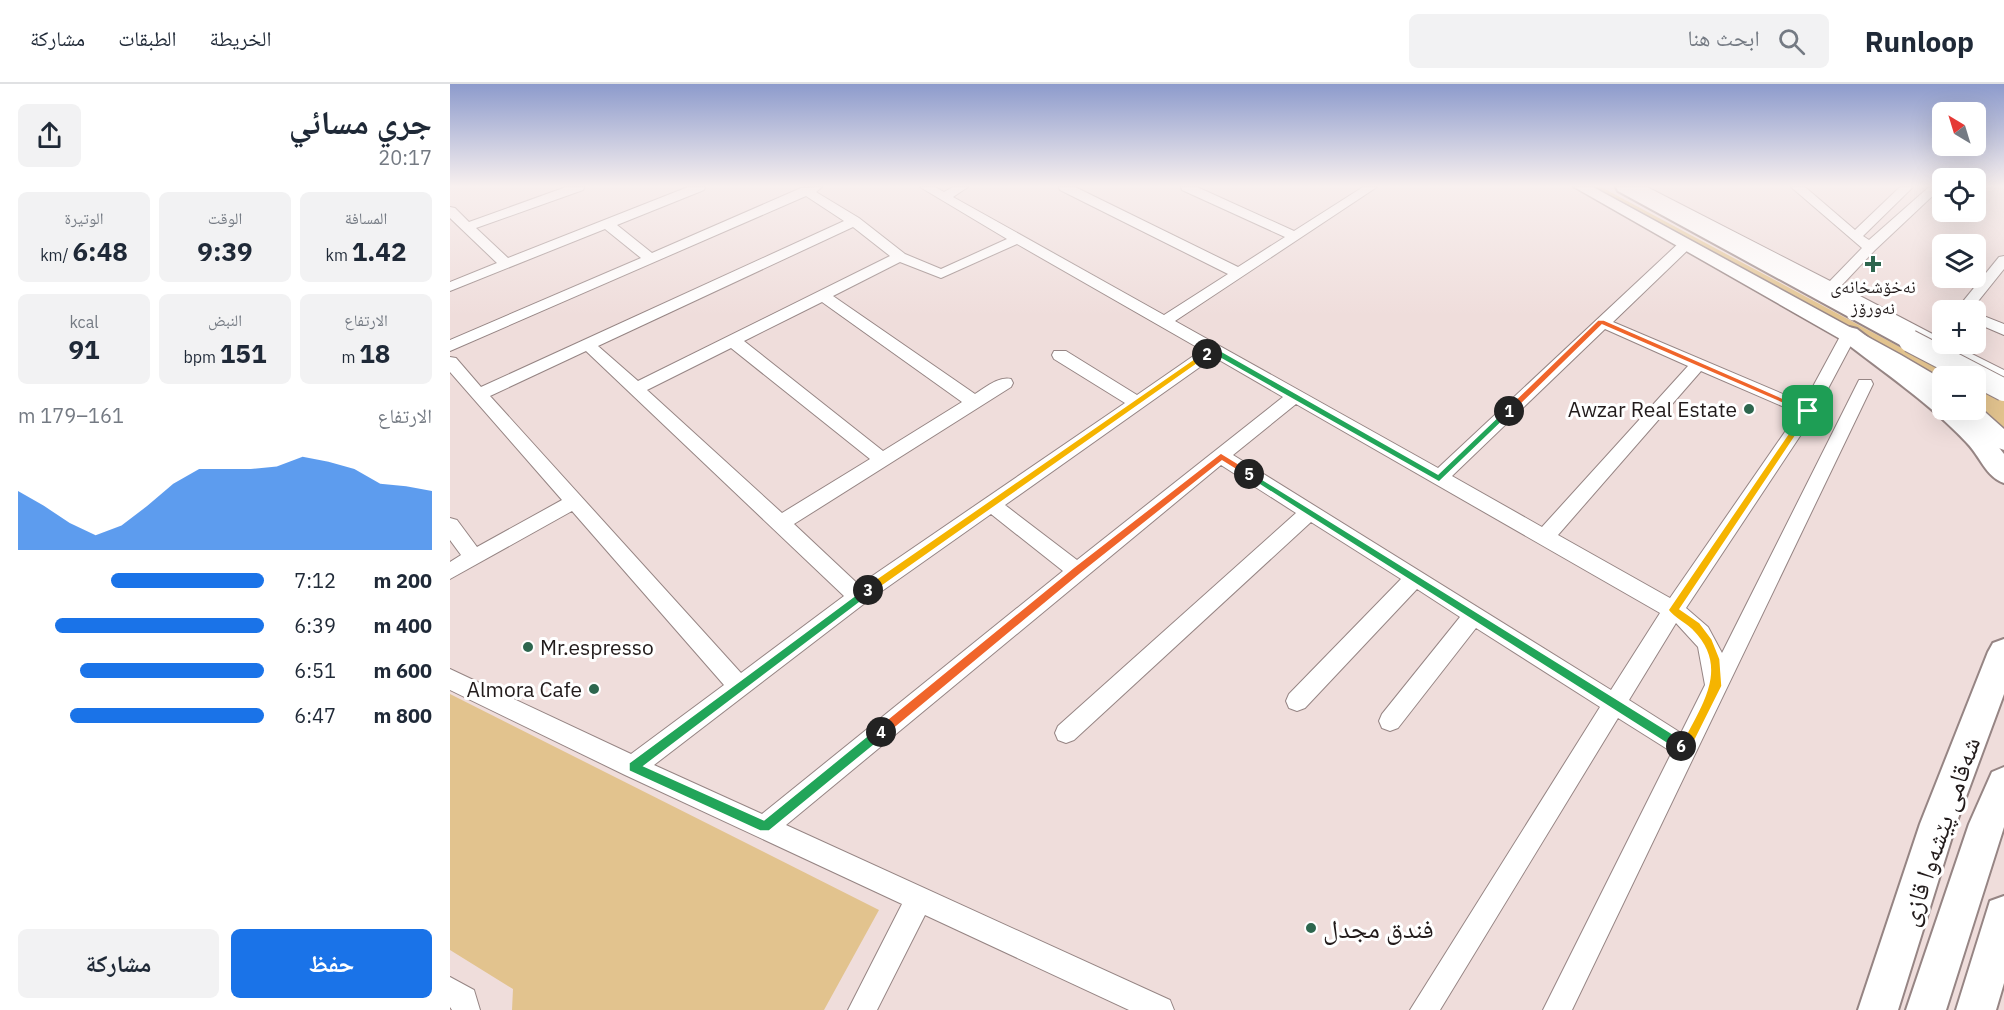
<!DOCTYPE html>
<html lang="ar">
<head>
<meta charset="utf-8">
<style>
	body { margin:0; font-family:"IBM Plex Sans","Noto Naskh Arabic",sans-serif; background:#f2f2f3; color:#1f2937; direction:rtl; height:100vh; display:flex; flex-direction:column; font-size:22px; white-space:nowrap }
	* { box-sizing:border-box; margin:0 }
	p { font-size:20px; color:#747a83 }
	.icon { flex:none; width:33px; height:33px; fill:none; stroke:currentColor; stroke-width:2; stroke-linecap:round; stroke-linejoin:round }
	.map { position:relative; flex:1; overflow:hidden; direction:ltr }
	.panel { display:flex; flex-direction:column; background:#fff; width:450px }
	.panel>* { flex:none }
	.needle { width:39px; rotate:322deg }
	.controls { position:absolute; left:1482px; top:18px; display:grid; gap:12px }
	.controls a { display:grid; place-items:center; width:54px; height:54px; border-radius:9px; background:#fff; box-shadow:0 6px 24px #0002; font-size:30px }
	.pin { position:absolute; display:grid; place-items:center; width:51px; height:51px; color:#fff; margin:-26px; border-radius:12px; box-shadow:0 3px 9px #0006 }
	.km { position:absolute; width:30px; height:30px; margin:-15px; border-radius:50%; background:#222; color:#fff; font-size:16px; line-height:30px; text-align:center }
	.round { display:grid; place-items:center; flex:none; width:63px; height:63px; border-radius:9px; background:#f2f2f3 }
	.summary { display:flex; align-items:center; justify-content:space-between; height:102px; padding:0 18px }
	h1 { font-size:33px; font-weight:700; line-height:45px }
	.stats { display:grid; grid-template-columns:repeat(3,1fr); gap:9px; height:102px; padding:6px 18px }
	.stats div { display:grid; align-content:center; border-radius:9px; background:#f2f2f3; text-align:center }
	.stats b { font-size:26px; font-weight:700 }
	.stats small { font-size:16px; font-weight:400 }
	.stats p { font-size:16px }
	.chart { height:168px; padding:12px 18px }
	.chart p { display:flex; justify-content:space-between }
	.chart svg { width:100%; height:108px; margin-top:6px; fill:#1a73e8; opacity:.7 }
	.cta { display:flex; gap:12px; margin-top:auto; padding:12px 18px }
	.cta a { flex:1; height:69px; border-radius:9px; background:#1a73e8; color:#fff; font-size:24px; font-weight:700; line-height:69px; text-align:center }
	.cta a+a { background:#f2f2f3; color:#1f2937 }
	ul { padding:0 18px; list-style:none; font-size:20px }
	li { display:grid; grid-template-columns:96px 72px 1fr; align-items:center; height:45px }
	li i { height:15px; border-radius:8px; background:#1a73e8 }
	header { display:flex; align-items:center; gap:36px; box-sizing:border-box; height:84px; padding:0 30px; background:#fff; border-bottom:2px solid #e0e1e3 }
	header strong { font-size:28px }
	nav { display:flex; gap:33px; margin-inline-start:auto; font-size:21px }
	.search { width:420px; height:54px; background:#f2f2f3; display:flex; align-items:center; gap:15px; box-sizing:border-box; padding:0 21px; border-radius:9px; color:#747a83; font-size:22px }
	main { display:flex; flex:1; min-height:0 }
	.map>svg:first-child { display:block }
	.green { fill:#e2c38e }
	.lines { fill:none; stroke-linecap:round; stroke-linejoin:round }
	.minor-casing { stroke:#968584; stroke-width:2 }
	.major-casing { stroke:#968584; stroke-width:3 }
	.highway-casing { stroke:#968584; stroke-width:4 }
	.minor { fill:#fff; fill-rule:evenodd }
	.major { fill:#fff; fill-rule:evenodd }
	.highway { fill:#fff; fill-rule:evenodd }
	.highway-bridge-casing { stroke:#968584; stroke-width:24; stroke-linecap:butt }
	.highway-bridge { stroke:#fff; stroke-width:22 }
	.split-1 { fill:#f0652b; stroke:#fff; stroke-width:1.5 }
	.split-2 { fill:#22a559; stroke:#fff; stroke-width:1.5 }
	.split-3 { fill:#f5b400; stroke:#fff; stroke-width:1.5 }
	.split-4 { fill:#22a559; stroke:#fff; stroke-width:1.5 }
	.split-5 { fill:#f0652b; stroke:#fff; stroke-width:1.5 }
	.split-6 { fill:#22a559; stroke:#fff; stroke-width:1.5 }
	.split-7 { fill:#f5b400; stroke:#fff; stroke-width:1.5 }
	.poi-dot { fill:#2d664e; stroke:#fff; stroke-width:2 }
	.labels { text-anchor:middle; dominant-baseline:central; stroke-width:6; stroke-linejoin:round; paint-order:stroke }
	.far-poi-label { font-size:18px; fill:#221b1b; stroke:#fff }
	.poi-label { font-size:21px; fill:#221b1b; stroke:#fff; text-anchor:end }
	.near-street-label { font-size:26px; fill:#221b1b; stroke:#fff }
	.near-poi-label { font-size:26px; fill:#221b1b; stroke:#fff; text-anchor:start }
</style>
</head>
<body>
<header>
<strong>Runloop</strong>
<div class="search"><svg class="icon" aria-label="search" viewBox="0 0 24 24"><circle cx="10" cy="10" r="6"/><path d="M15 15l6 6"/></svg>ابحث هنا</div>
<nav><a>الخريطة</a><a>الطبقات</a><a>مشاركة</a></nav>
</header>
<main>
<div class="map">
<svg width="1554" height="926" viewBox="0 0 1554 926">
	<rect width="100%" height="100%" fill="#efdddb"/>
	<path class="green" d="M1141 103H1151L1504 292H1492V296Z
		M1526 300 1554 309V347L1526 321Z
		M0 610 429 826 374 926H62L63 905 0 866Z"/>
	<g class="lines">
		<defs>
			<path id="minor" d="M116 103H134L133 106 26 144 58 174 238 103H255L254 106 167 141 202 169 351 104 372 103 366 108 409 134 455 170 491 185 557 155 470 103H485L494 108 503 103H518L503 113 714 231 778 190 610 106 609 103H625L788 183 835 153 732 106 731 103H747L844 147 913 103H927L725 237 988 384 1231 157H1241L1243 160 1241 163 1163 238 1354 319 1393 247H1405L1407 250 1364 331 1236 524 1258 543 1272 569 1407 300 1409 296H1421L1423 300 1122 926H1093L1222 668 1168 634 990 926H960L1150 623 1026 544 948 644 940 647 932 644 929 637 932 630 1010 533 967 505 855 624 847 627 839 624 836 617 839 610 951 495 861 438 624 656 616 659 608 656 605 649 608 642 846 429 771 381 336 741 720 916 724 926H679L475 831 427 926H398L452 820 175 691 0 606V585L181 670 274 601 122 427 0 495V478L11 471 0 456V434L7 436 27 463 112 416 0 288V273L6 274 31 303 394 137 356 112 0 267V256L191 174 155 145 0 207V198L47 179 0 134V123L5 124 19 138ZM403 143 440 172 188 297 148 262ZM567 160 752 266 687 311 616 267H604L602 271 604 275 675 319 409 501 344 440 561 303 563 299 561 295C548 292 535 304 525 310L383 212 450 178 491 194ZM372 218 512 318 433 367 294 257ZM1155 245 1238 282 1092 443 1002 392ZM281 264 420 375 332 429 197 306ZM136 267 394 512 291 589 40 312ZM764 273 833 313 627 476 555 421ZM1251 287 1348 329 1220 514 1108 451ZM846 320 1210 529 1161 606 783 371ZM541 430 613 487 312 730 204 681 415 519ZM1226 539 1248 563 1255 601 1231 649 1179 616Z
				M1182 103H1197L1380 197 1412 164 1341 103H1355L1405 146 1450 103H1463L1413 152 1419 156 1479 103H1492L1425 166 1391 202 1492 255V260H1502L1554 286V298L1183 106Z
				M1554 172V185L1521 226H1506L1549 173Z
				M1526 229 1554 240V251L1526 239Z
				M0 893 24 906 30 926H2L0 923Z"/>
			<path id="major" d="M1124 103H1143L1451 271 1492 295V311L1485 309Z
				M1526 320 1554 345V366L1546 363 1511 326H1526Z"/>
			<path id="highway" d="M1166 103H1189L1468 252 1472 257 1468 262 1460 264 1452 262 1168 107Z
				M1399 243 1407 245 1492 310V326H1512L1536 347 1554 370V399C1536 393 1530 372 1517 359 1480 319 1433 288 1391 255L1388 250 1391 245Z
				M1554 555V610L1506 740 1448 926H1408L1470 740 1538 568 1543 559Z
				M1554 683V743L1496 926H1456L1519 740 1542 688Z
				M1554 812V899L1546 926H1506L1540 817Z"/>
		</defs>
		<use href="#minor" class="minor-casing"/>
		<use href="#major" class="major-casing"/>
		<use href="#highway" class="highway-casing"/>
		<use href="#minor" class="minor"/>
		<use href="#major" class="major"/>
		<use href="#highway" class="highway"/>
		<defs>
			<path id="highway-bridge" d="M1460 257 1554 306"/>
		</defs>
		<use href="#highway-bridge" class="highway-bridge-casing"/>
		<use href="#highway-bridge" class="highway-bridge"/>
	</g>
	<linearGradient id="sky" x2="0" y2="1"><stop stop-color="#8d9bcc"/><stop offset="0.44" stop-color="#f8f0ef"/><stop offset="1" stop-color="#f8f0ef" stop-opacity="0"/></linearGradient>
	<rect width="1554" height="232" fill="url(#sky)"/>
	<path class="split-1" d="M1148 236H1154L1362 327 1355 329 1152 241 1062 329H1056V325Z"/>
	<path class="split-2" d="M760 264H766L988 390 1056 325 1063 327 989 398 763 270 754 272V268Z"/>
	<path class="split-3" d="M754 268 761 270 422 509H415V503Z"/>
	<path class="split-4" d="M418 502 422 503V509L194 682 314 736 427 644H435V652L319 747H310L179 687V679Z"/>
	<path class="split-5" d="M771 369 802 388V392H796L772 377 630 490 435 652H427V644L623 484Z"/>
	<path class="split-6" d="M799 387 1236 658V666H1227L796 392 795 390Z"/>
	<path class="split-7" d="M1355 325 1362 327 1230 525 1250 539 1262 555 1270 575 1272 602 1239 668 1235 670 1227 666 1226 662 1227 658 1233 657C1251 620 1279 584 1243 547 1236 539 1224 535 1218 526Z"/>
	<g class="poi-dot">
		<path d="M1420 171h6v6h6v6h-6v6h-6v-6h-6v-6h6z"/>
		<circle cx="1299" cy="325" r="6"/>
		<circle cx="78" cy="563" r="6"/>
		<circle cx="144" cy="605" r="6"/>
		<circle cx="861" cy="844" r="6"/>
	</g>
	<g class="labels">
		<g class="far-poi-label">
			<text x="1423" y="202">نەخۆشخانەی<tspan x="1423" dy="21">نەورۆز</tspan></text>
		</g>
		<g class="poi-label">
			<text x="1287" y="325">Awzar Real Estate</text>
			<text x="90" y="563" text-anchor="start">Mr.espresso</text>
			<text x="132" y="605">Almora Cafe</text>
		</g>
		<g class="near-street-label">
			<text transform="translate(1489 747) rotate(-71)">شەقامی پێشەوا قازی</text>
		</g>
		<g class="near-poi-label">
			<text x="873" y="844">فندق مجدل</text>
		</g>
	</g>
</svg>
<div class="controls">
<a><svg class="needle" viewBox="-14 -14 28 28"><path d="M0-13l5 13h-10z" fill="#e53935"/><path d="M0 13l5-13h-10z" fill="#747a83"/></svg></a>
<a><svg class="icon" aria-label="locate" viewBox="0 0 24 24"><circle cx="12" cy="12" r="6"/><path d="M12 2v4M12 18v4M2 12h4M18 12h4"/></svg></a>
<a><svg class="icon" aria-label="layers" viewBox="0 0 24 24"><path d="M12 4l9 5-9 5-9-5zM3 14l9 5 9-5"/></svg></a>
<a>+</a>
<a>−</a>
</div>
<div class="pin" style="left:1358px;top:327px;background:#1e9e55"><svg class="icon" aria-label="arrive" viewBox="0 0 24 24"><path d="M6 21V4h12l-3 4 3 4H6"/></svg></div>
<b class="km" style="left:1059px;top:327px">1</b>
<b class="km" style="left:757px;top:270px">2</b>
<b class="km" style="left:418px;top:506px">3</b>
<b class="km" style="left:431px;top:648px">4</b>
<b class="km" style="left:799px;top:390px">5</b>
<b class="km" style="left:1231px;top:662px">6</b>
</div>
<section class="panel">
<div class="summary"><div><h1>جري مسائي</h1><p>20:17</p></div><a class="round"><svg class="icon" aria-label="share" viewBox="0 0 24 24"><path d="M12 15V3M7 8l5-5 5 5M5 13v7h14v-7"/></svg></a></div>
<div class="stats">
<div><p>المسافة</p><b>1.42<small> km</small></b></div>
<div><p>الوقت</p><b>9:39</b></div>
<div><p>الوتيرة</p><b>6:48<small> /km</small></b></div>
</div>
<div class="stats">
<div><p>الارتفاع</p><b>18<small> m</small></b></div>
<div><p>النبض</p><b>151<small> bpm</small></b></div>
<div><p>kcal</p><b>91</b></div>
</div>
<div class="chart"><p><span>الارتفاع</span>161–179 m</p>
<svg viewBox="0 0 160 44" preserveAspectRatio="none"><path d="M0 44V20L10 26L20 33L30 38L40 34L50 26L60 17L70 11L80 11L90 11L100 10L110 6L120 8L130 11L140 17L150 18L160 20V44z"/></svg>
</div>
<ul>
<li><b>200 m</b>7:12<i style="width:62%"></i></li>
<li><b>400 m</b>6:39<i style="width:85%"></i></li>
<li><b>600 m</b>6:51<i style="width:75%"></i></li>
<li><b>800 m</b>6:47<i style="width:79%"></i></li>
</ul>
<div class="cta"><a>حفظ</a><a>مشاركة</a></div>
</section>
</main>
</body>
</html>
